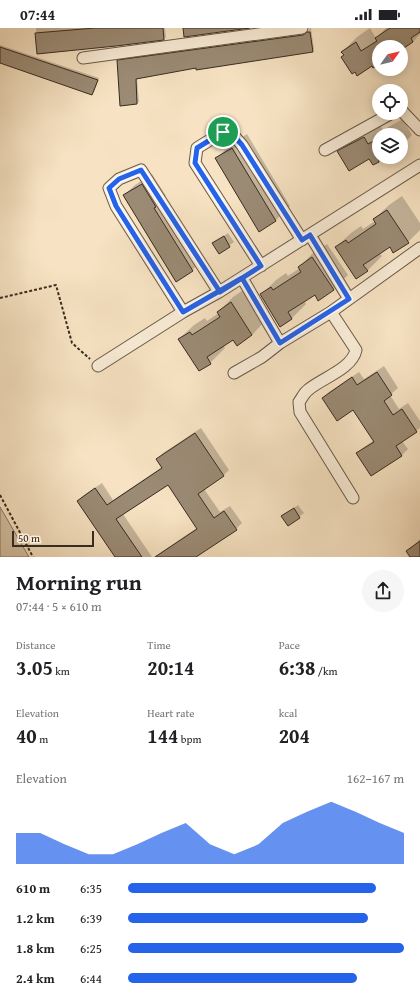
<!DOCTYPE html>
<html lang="en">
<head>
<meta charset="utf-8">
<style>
	body { margin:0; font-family:"Gentium Book Plus",serif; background:#f6f6f6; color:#202124; height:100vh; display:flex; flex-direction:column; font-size:15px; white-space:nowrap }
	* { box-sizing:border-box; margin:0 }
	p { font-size:13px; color:#757577 }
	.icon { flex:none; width:22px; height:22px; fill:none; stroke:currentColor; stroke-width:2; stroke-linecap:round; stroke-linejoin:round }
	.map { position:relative; height:529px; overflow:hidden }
	.details { display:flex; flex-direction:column; background:#fff; flex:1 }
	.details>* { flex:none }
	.needle { width:26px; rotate:56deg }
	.fabs { position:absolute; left:372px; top:12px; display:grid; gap:8px }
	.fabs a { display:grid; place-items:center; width:36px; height:36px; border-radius:50%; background:#fff; box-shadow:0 2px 10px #0003; font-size:20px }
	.scale { position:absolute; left:12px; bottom:10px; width:82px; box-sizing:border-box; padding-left:4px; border:2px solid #382b20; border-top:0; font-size:11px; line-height:14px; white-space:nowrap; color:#382b20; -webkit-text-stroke:3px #faedd8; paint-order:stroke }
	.pin { position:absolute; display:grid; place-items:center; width:34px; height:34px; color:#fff; margin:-17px; border:2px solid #fff; border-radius:50%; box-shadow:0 1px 4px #0007 }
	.round { display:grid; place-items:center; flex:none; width:42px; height:42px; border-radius:21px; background:#f6f6f6 }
	.head { display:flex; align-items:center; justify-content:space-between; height:68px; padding:0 16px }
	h1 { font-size:22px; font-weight:700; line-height:30px }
	.figures { display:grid; grid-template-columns:repeat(3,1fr); gap:6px; height:68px; padding:4px 16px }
	.figures div { display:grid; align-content:center }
	.figures b { font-size:20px; font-weight:700 }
	.figures small { font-size:11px; font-weight:400 }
	.figures p { font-size:11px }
	.chart { height:112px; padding:8px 16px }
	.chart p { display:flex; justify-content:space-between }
	.chart svg { width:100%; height:72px; margin-top:4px; fill:#2563eb; opacity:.7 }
	ul { padding:0 16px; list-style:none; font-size:13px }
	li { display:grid; grid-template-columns:64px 48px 1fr; align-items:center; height:30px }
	li i { height:10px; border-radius:5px; background:#2563eb }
	.status { display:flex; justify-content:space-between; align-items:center; height:28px; padding:0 20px; background:#fff; direction:ltr }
	.status svg { height:11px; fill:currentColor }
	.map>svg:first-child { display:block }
	.green { fill:#d7c4a7; stroke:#887864 }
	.shadow { fill:#0003 }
	.building { fill:#9b8b75; stroke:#382b20 }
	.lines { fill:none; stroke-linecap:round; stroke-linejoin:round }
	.minor-casing { stroke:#685949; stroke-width:13 }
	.path { stroke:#382b20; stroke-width:2; stroke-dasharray:3 2; stroke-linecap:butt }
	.minor { stroke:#faedd8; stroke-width:11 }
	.route-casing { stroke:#fff; stroke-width:8 }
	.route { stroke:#2563eb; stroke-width:5 }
</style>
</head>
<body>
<div class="status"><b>07:44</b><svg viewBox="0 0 49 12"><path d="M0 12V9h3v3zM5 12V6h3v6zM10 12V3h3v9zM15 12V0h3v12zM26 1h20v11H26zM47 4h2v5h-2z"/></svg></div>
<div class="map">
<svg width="420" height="529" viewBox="0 0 420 529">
	<rect width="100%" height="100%" fill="#f7e3c3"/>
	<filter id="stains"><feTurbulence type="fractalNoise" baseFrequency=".005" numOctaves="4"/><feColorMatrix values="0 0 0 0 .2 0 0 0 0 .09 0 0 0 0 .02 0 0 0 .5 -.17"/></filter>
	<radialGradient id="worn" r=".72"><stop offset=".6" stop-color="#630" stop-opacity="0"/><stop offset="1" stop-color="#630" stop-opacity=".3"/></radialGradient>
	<path class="green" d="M0 479 29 529H0Z"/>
	<path class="shadow" d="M36 0H165L166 9 164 11 38 25Z
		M310 0H311L314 21 312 23 197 38 137 50 139 74 137 75 118 33 120 31 306 6 308 4Z
		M370 0 376 10 386 0H420V6L413 14 401 21V19H379V36L372 37 345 27 342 24 357 9Z
		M0 17 99 50 94 64 92 66 0 34Z
		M403 91 412 107 401 118V107H379V129H385L373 136 369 130 339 124 353 109 379 95 383 102Z
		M247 106 290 178 275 193 216 131 231 116Z
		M152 146 166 168 164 169 203 232 192 242 124 167 135 157Z
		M402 168 420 195V202L408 214 394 224 390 218 379 225 382 228 367 243 336 219 351 205 361 198 363 201 375 193 374 191 389 177Z
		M228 205 234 214 219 225 213 216Z
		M327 216 348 247 333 262 315 266 304 272 306 276 292 290 281 297 261 267 276 252 286 245 288 248 300 240 299 239 314 224Z
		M246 260 266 292 252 307 237 316 234 310 223 317 225 320 210 335 179 311 194 297 205 290 207 293 219 285 218 284 233 269Z
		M384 338 398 360 390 367 399 381 408 375 420 393V400L402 413 408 421 402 427 372 447 357 425 364 419 374 412 353 381 323 370 329 364 359 344 364 351Z
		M201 400 229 442 223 448 204 461 220 484 230 478 242 495 236 501 195 529H154L198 499 168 455 123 486 152 529H116L78 473 84 467 102 455 113 472 162 439 157 431 163 425Z
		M298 477 304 485 289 497 283 488Z
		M420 511V529H411L407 524Z"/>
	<path class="building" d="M95 0H163L164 12 116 18 37 26 35 5Z
		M183 0H250L184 9Z
		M390 0H420V4L411 10 413 14 401 22V19H379V37L373 40 372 38 357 48 355 44 352 46 341 29 344 27 341 24 356 14 361 23 377 13 375 10Z
		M307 4H310L313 24 196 42V40L136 51 137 76 120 78 117 32 303 7Z
		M0 19 98 52 92 67 0 35Z
		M364 109 368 116 379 110V134L373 137 369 131 349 143 337 123Z
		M232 120 276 193 259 204 215 130Z
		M142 156 156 179 154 180 193 243 176 254 123 167Z
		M387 182 409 215 393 225 390 219 363 237 368 243 356 251 335 219 346 212 348 215 376 196 373 191Z
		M224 208 230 219 219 226 212 215Z
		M312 229 334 262 318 273 315 267 288 284 292 291 280 299 260 266 271 259 273 262 301 244 298 239Z
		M231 274 252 307 237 318 233 312 207 329 211 336 199 343 178 311 190 304 192 307 220 289 217 284Z
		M377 344 392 367 384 373 393 387 402 381 417 404 396 418 402 428 371 448 356 425 374 414 353 382 337 393 322 370 352 349 357 357Z
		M195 405 224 448 198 466 214 490 224 483 237 502 196 529H155L197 501 168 457 116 491 142 529H115L77 473 95 460 107 477 162 440 156 431Z
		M294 480 300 490 288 498 281 488Z
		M420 513V529H410L406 523Z"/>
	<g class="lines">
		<defs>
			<path id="minor" d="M83 30 302 0
				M401 82 420 102
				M325 122 392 85
				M310 207 349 271
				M261 238 195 135 197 120 223 104 235 109 242 117 302 212
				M242 250 280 315 331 284
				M183 284 116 178 109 160 119 151 141 142 219 264
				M98 338 183 284 219 264 420 137
				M234 345 262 329 280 315
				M353 470 300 384 299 374C302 370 304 365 308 362 322 350 352 341 356 322L331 284 420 220"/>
		</defs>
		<use href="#minor" class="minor-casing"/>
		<path class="path" d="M0 270 56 257 72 315 90 331
			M0 467 33 529"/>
		<use href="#minor" class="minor"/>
	</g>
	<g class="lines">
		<defs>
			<path id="route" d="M223 104 197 120 195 135 261 238 220 264 141 142 119 151 109 160 116 178 183 284 242 250 280 315 349 271 310 207 302 212 242 117 235 109 223 104"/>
		</defs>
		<use href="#route" class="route-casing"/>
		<use href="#route" class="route"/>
	</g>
	<rect width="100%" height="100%" filter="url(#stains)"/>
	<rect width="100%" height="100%" fill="url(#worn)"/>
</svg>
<div class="fabs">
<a><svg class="needle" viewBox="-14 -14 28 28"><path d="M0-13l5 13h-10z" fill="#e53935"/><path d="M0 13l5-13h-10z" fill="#757577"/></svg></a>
<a><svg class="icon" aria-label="locate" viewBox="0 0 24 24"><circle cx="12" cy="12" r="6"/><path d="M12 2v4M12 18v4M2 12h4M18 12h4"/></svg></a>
<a><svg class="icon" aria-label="layers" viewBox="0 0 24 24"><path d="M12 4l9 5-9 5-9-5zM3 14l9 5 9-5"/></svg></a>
</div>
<div class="scale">50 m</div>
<div class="pin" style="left:223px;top:104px;background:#1e9e55"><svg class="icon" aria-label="arrive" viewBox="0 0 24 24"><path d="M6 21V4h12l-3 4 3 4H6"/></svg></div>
</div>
<section class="details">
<div class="head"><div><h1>Morning run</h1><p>07:44 · 5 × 610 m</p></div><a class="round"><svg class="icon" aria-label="share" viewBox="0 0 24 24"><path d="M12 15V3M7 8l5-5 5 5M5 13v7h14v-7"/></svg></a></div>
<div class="figures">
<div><p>Distance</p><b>3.05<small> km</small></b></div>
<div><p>Time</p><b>20:14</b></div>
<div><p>Pace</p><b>6:38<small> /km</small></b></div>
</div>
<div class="figures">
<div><p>Elevation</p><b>40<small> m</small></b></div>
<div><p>Heart rate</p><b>144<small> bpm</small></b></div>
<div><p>kcal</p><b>204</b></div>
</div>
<div class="chart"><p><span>Elevation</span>162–167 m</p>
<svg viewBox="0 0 160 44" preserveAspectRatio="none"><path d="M0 44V25L10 25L20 32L30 38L40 38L50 32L60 25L70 19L80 32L90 38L100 32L110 19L120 12L130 6L140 12L150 19L160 25V44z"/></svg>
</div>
<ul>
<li><b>610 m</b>6:35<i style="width:90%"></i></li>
<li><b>1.2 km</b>6:39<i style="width:87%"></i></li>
<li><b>1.8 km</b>6:25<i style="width:100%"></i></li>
<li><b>2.4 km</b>6:44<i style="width:83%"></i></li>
</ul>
</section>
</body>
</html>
